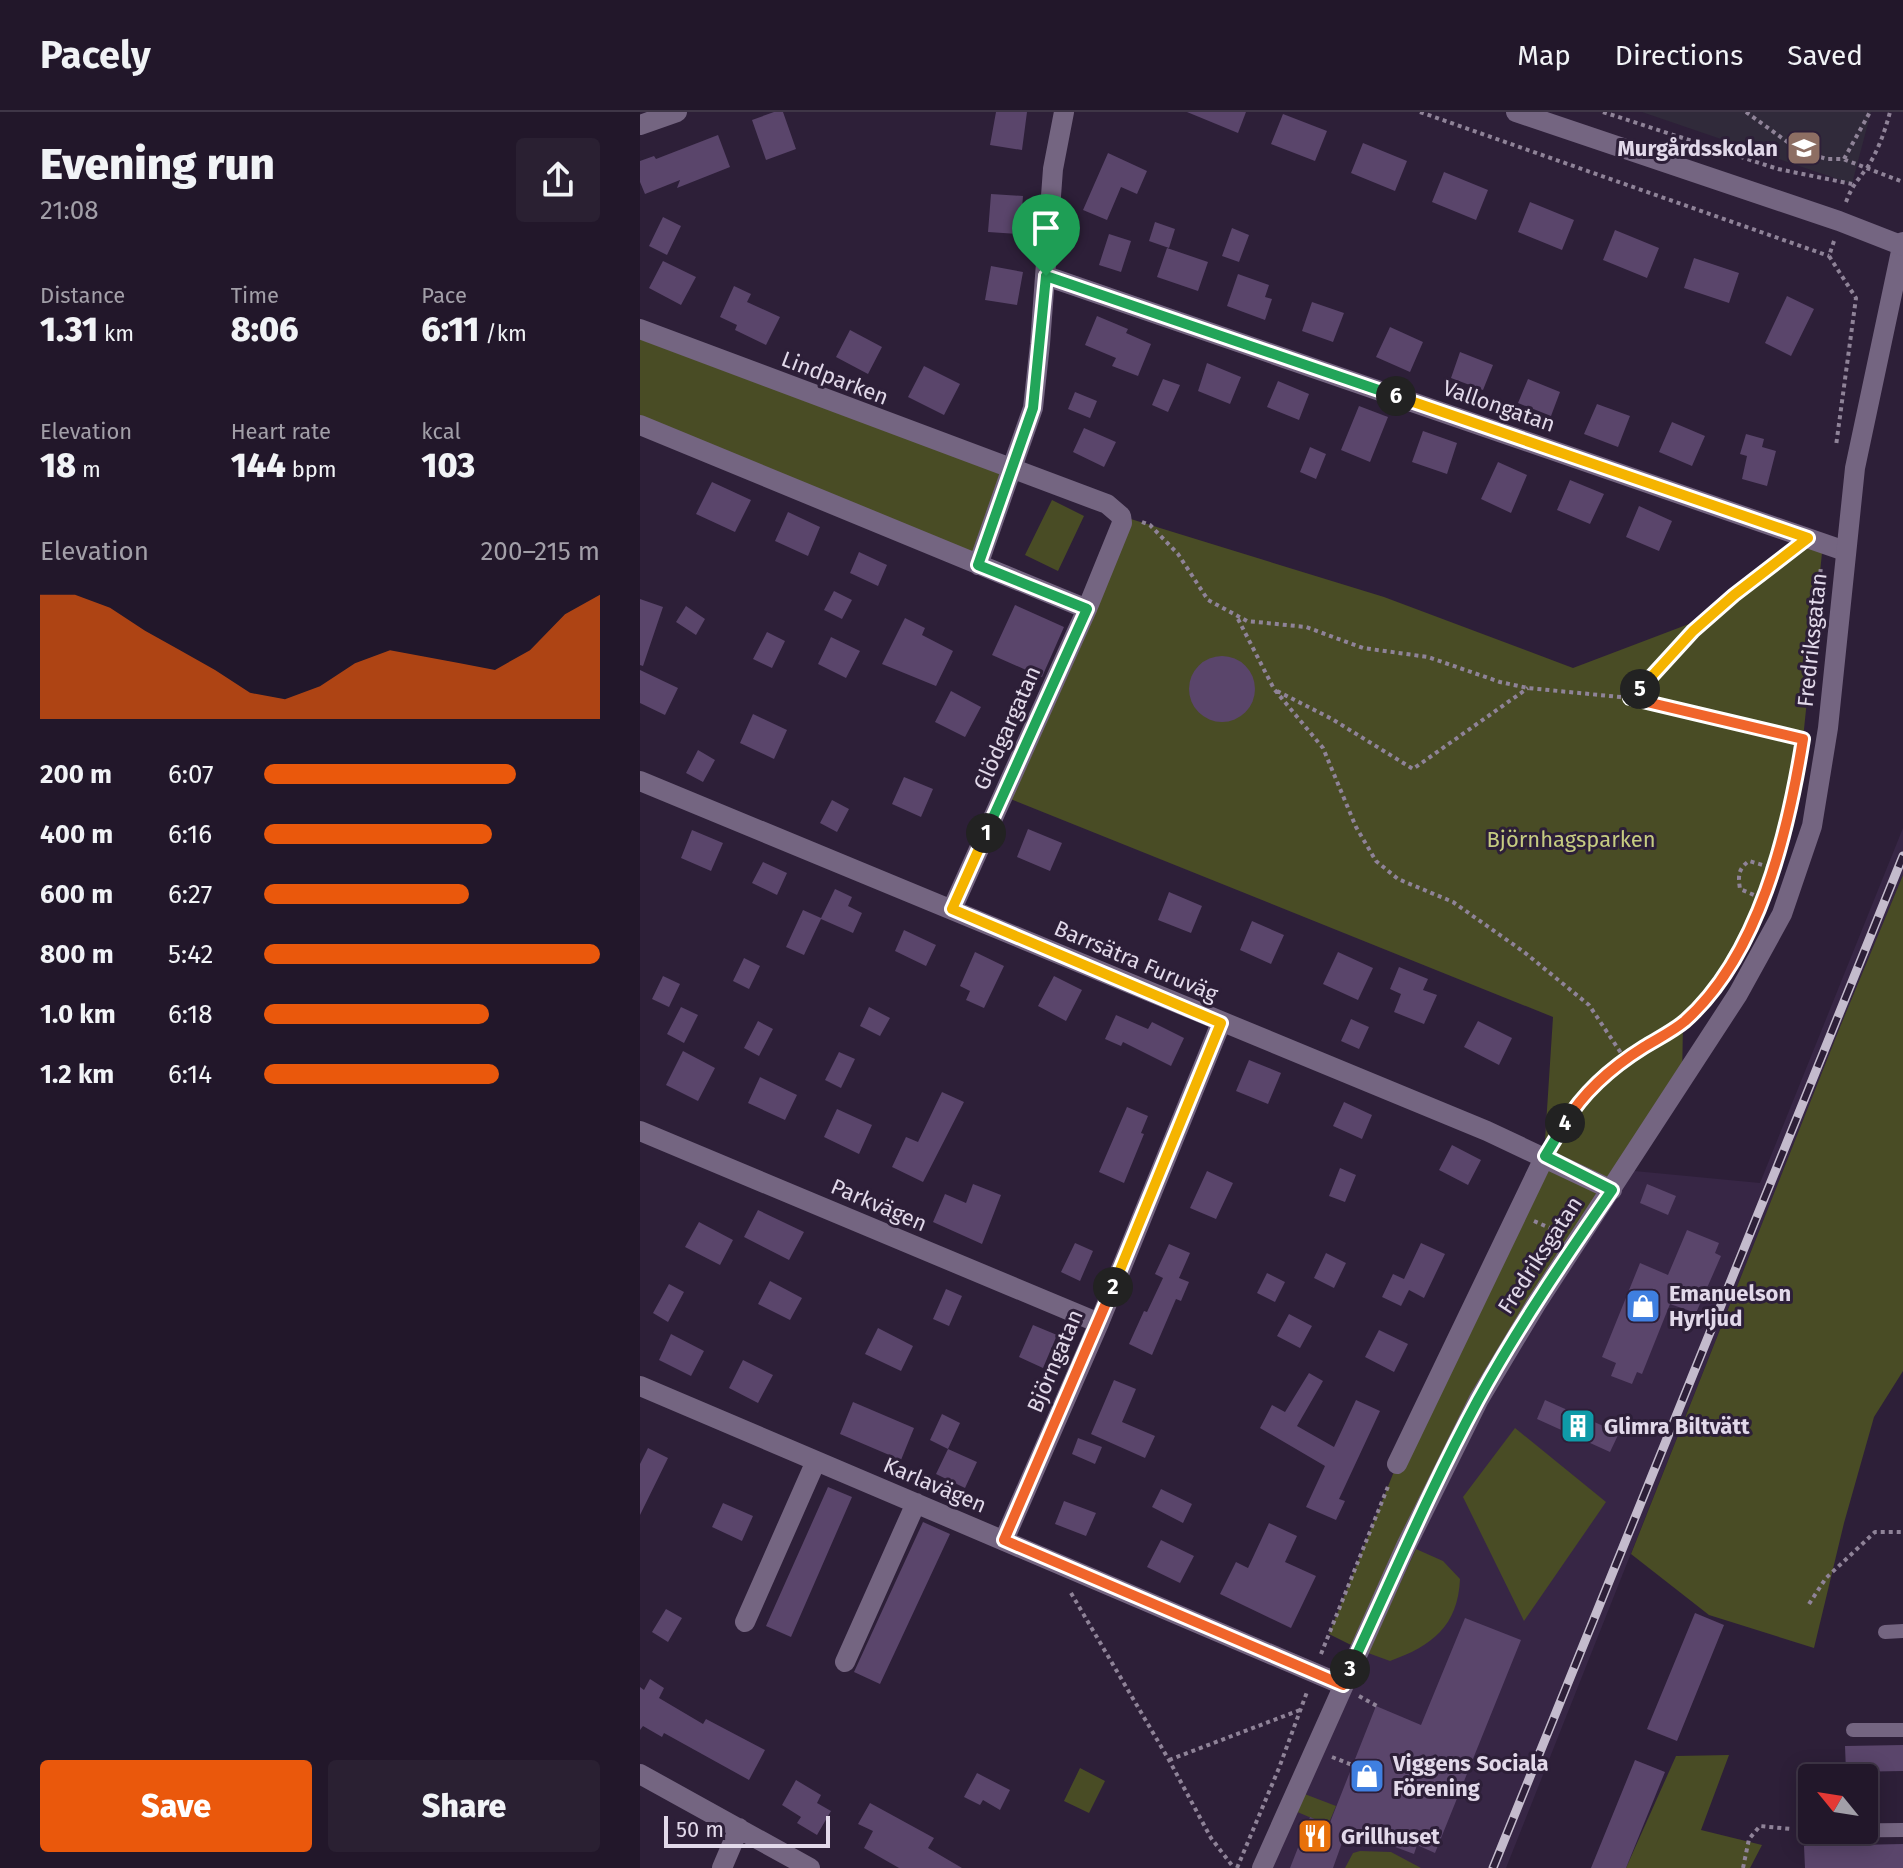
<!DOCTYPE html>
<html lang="en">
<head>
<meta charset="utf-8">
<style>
	body { margin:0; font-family:"Fira Sans",sans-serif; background:#2a2032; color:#f1f3f6; height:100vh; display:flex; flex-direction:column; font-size:30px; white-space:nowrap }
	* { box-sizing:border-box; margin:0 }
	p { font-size:26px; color:#a29fa8 }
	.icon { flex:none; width:44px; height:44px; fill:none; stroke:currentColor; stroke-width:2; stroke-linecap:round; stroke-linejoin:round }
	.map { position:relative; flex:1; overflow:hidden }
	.drawer { display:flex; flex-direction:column; background:#22172a; width:640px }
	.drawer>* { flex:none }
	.needle { width:52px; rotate:300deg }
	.controls { position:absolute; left:1158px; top:1652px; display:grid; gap:16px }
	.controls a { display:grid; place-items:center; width:80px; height:80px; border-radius:8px; background:#22172a; box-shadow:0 4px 20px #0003,0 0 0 2px #3f3647; font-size:40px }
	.scale { position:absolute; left:24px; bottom:20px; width:166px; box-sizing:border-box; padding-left:8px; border:4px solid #e2d9ea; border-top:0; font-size:22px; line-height:28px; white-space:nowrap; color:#e2d9ea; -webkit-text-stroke:6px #2d1f38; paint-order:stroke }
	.pin { position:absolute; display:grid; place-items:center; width:68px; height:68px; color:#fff; margin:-82px -34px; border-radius:50% 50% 50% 0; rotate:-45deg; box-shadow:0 0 8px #0007 }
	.pin .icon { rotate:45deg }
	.km { position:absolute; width:40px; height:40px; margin:-20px; border-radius:50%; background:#222; color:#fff; font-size:22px; line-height:40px; text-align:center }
	.round { display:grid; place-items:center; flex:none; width:84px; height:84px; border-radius:8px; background:#2a2032 }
	.overview { display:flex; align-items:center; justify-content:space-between; height:136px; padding:0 40px }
	h1 { font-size:44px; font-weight:800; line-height:60px }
	.metrics { display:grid; grid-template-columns:repeat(3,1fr); gap:12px; height:136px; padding:8px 40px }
	.metrics div { display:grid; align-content:center }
	.metrics b { font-size:34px; font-weight:800 }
	.metrics small { font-size:22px; font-weight:400 }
	.metrics p { font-size:22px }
	.chart { height:224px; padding:16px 40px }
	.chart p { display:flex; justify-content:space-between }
	.chart svg { width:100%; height:144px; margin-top:8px; fill:#ea580c; opacity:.7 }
	.cta { display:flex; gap:16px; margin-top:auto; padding:16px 40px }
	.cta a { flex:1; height:92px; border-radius:8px; background:#ea580c; color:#fff; font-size:32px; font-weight:800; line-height:92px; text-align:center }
	.cta a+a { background:#2a2032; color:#f1f3f6 }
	ul { padding:0 40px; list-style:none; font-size:26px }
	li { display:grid; grid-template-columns:128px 96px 1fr; align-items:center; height:60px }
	li i { height:20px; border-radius:10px; background:#ea580c }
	header { display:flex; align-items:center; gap:48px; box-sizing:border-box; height:112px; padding:0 40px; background:#22172a; border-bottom:2px solid #3f3647 }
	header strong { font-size:38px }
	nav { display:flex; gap:44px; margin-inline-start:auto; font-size:28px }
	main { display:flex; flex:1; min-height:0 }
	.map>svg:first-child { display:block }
	.built { fill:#372645 }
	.education { fill:#302a3a }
	.green { fill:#494c25 }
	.building { fill:#5a456b }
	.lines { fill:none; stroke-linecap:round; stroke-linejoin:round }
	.path { stroke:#8f8398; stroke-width:4; stroke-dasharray:4 4; stroke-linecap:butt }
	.service { stroke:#746581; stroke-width:14 }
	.minor { stroke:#746581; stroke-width:20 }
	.tertiary { stroke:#746581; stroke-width:20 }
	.secondary { stroke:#746581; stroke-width:20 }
	.rail-casing { stroke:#c4bbcd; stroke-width:9 }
	.rail { stroke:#2d1f38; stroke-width:6; stroke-dasharray:18; stroke-linecap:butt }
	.split-1-casing { stroke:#fff; stroke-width:16 }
	.split-2-casing { stroke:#fff; stroke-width:16 }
	.split-3-casing { stroke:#fff; stroke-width:16 }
	.split-4-casing { stroke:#fff; stroke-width:16 }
	.split-5-casing { stroke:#fff; stroke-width:16 }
	.split-6-casing { stroke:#fff; stroke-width:16 }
	.split-7-casing { stroke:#fff; stroke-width:16 }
	.split-1 { stroke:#22a559; stroke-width:10 }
	.split-2 { stroke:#f5b400; stroke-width:10 }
	.split-3 { stroke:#f0652b; stroke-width:10 }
	.split-4 { stroke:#22a559; stroke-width:10 }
	.split-5 { stroke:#f0652b; stroke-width:10 }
	.split-6 { stroke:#f5b400; stroke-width:10 }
	.split-7 { stroke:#22a559; stroke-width:10 }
	.labels { text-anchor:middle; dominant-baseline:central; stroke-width:6; stroke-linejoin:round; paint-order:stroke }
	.poi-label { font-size:22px; font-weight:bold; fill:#e2d9ea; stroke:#2d1f38; text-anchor:start }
	.street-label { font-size:22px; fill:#e2d9ea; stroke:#2d1f38 }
	.park-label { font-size:22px; fill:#c6cc81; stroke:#2d1f38 }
</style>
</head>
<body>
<header>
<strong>Pacely</strong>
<nav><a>Map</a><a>Directions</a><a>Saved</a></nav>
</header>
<main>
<section class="drawer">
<div class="overview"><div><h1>Evening run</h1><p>21:08</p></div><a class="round"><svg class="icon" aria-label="share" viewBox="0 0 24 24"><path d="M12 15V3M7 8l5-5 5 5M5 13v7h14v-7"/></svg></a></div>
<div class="metrics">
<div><p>Distance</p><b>1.31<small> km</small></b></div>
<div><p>Time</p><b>8:06</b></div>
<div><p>Pace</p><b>6:11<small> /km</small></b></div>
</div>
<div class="metrics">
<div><p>Elevation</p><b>18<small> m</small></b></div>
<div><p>Heart rate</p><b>144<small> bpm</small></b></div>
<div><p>kcal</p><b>103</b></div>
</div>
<div class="chart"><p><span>Elevation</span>200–215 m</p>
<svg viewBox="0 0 160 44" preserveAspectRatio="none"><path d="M0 44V6L10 6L20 10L30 17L40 23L50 29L60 36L70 38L80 34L90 27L100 23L110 25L120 27L130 29L140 23L150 12L160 6V44z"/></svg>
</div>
<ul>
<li><b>200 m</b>6:07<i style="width:75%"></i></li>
<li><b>400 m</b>6:16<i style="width:68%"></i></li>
<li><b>600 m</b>6:27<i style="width:61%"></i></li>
<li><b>800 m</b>5:42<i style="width:100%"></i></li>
<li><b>1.0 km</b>6:18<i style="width:67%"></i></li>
<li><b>1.2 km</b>6:14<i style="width:70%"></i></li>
</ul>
<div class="cta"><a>Save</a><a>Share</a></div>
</section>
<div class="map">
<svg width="1263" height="1756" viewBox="0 0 1263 1756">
	<rect width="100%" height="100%" fill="#2d1f38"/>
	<path class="built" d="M1263 716V763L1200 915 866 1756H622L802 1358 984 1058 1120 1071Z"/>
	<path class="education" d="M1002 0H1231L1212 72Z"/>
	<path class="green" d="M0 217 372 359 338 453 0 313Z
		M412 388 444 404 418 459 385 443Z
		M481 404 744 485 933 556 1070 504 1168 426 1183 431 1163 627 1155 681 1141 734 1112 811 1080 872 1043 910 1042 970 896 1192 719 1537 689 1522 757 1352 904 1044 913 905 363 684Z
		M1263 763V1259L1234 1305 1204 1411 1174 1536 1069 1503 991 1442 1200 915Z
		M875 1316 966 1390 884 1509 823 1385Z
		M776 1437 803 1449 820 1467C818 1514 792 1534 750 1549L728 1541Z
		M1089 1643 1061 1718 1122 1733 1110 1756H986L1036 1644Z
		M440 1656 465 1669 449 1701 424 1689Z
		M662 1681 696 1694 688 1713 655 1699Z
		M720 1739 751 1740 781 1756H705L713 1741Z"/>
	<path class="building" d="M134 0H143L156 37 126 48 112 8Z
		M356 0H387L382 38 350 33Z
		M547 0H606L598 21Z
		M643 2 687 19 675 49 631 32Z
		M78 23 90 55 37 76 40 68 5 82 0 70V49L14 44 16 47Z
		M723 31 767 49 755 79 711 61Z
		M468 41 507 59 497 82 481 75 467 108 443 98Z
		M804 60 848 78 836 108 792 90Z
		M351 82 383 84 380 122 348 120Z
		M890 90 934 108 922 138 878 120Z
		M23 105 41 114 27 143 9 134Z
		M515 110 535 117 529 136 509 129Z
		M592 116 609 123 599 150 582 144Z
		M975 118 1019 136 1007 166 963 148Z
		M469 122 491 129 481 160 459 153Z
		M527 136 568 150 558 179 517 165Z
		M1054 146 1099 161 1089 191 1044 176Z
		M23 149 56 165 41 193 9 176Z
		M351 154 383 160 377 193 345 188Z
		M598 162 629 173 625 185 632 187 625 208 587 194Z
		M94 174 111 182 107 190 140 205 126 233 95 218 97 213 80 205Z
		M1147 184 1174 197 1151 244 1125 231Z
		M672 190 704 201 693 230 662 219Z
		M457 204 488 217 486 221 511 232 498 264 472 254 476 246 445 233Z
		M750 215 783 230 770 260 736 245Z
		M210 218 242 235 228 262 196 245Z
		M820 240 853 253 843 278 811 266Z
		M567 251 601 265 590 292 558 279Z
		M284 254 320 272 304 303 268 285Z
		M523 267 540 273 528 300 512 293Z
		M888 267 920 280 911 304 878 291Z
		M638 269 669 282 659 308 627 295Z
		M435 280 457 289 450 306 428 297Z
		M957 292 990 304 978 335 944 322Z
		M719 294 748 305 730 350 701 338Z
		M1032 310 1065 324 1052 354 1019 340Z
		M444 316 476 330 464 355 433 340Z
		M783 319 817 331 807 362 772 350Z
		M1106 322 1124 327 1122 335 1136 339 1127 374 1102 367 1107 344 1100 342Z
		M670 335 686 342 676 367 660 360Z
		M858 350 887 363 871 401 841 387Z
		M930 368 964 382 950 412 917 398Z
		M72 370 111 388 95 420 56 402Z
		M999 394 1032 409 1019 439 986 425Z
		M148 400 180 415 168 444 135 429Z
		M219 440 247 453 238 474 210 461Z
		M194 479 212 488 202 507 184 498Z
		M0 487 23 495 3 554 0 553Z
		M375 493 424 515 402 565 352 543Z
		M46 494 65 507 56 523 36 510Z
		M265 506 285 516 282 523 313 539 296 574 242 552Z
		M127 520 145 529 132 556 113 547Z
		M191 525 220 539 206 566 178 552Z
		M549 577a33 33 0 1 1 66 0a33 33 0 1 1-66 0Z
		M0 558 38 576 25 603 0 591Z
		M311 579 341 595 325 625 295 610Z
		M113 602 147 618 134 647 100 631Z
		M58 638 75 648 63 670 46 661Z
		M264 665 293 677 281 705 252 692Z
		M192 688 209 697 197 720 180 711Z
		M388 717 422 731 410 759 377 745Z
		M52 718 83 731 71 759 41 746Z
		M123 750 147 761 137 783 112 771Z
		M195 777 212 785 208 794 222 801 213 821 181 807 164 843 146 835 163 798 181 806Z
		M529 780 562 794 551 821 518 808Z
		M612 809 644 823 631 852 600 838Z
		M264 818 296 833 286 854 255 839Z
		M335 840 364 854 344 896 326 888 330 879 320 874Z
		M698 840 733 856 718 888 683 872Z
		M104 846 120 854 109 877 93 869Z
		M759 855 788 867 783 878 797 883 784 912 754 900 761 882 750 877Z
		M23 864 40 872 29 895 12 887Z
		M414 864 442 878 426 909 398 894Z
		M41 895 58 903 44 931 27 922Z
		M229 895 250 906 240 924 220 914Z
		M476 903 508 917 512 910 544 926 531 954 483 930 481 934 465 927Z
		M711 907 729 915 719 937 701 929Z
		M118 909 133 917 119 944 104 936Z
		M838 909 872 926 859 953 824 935Z
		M43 939 75 956 58 989 26 973Z
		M199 940 215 947 201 976 185 968Z
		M609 948 641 961 628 992 596 979Z
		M120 965 157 983 145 1008 108 991Z
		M302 980 324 990 283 1070 252 1055 266 1025 278 1030Z
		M704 990 732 1003 722 1027 693 1014Z
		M487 995 508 1004 501 1021 504 1022 484 1071 459 1060Z
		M197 997 232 1013 219 1042 184 1025Z
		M812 1033 841 1048 828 1073 799 1058Z
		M700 1056 716 1063 705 1090 689 1084Z
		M567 1059 593 1071 576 1107 550 1096Z
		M333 1072 361 1083 342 1132 293 1110 305 1082 326 1091Z
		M1007 1072 1036 1084 1028 1103 1000 1091Z
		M118 1098 164 1120 149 1148 104 1125Z
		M59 1110 93 1128 80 1153 45 1135Z
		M1047 1118 1079 1131 1075 1141 1081 1144 1056 1201 1030 1192 1002 1262 997 1260 992 1272 971 1264 976 1251 962 1245 1000 1151 1028 1163Z
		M435 1131 453 1139 440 1169 421 1160Z
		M781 1131 805 1142 784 1186 769 1178 761 1194 742 1185 753 1162 764 1167Z
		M529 1132 550 1141 539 1166 549 1170 541 1189 536 1187 512 1243 489 1232 504 1199 507 1200 523 1166 515 1162Z
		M686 1141 706 1151 694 1176 674 1166Z
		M627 1161 645 1170 635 1190 617 1181Z
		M130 1169 162 1186 150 1208 118 1192Z
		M29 1172 44 1180 28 1210 13 1201Z
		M306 1177 322 1184 309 1214 293 1207Z
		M649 1202 672 1214 660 1236 637 1224Z
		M393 1213 417 1223 403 1256 379 1245Z
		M238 1216 273 1234 261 1259 225 1242Z
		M739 1218 768 1232 754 1260 725 1245Z
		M31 1222 64 1239 51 1264 19 1248Z
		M103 1248 133 1263 118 1291 89 1276Z
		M669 1261 683 1269 657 1314 694 1335 716 1288 740 1299 699 1387 705 1389 696 1408 666 1395 685 1354 620 1316 632 1293 645 1300Z
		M474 1268 496 1277 482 1310 515 1324 505 1346 451 1322Z
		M905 1288 979 1321 970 1340 897 1307Z
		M213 1290 274 1316 261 1348 200 1322Z
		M302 1302 320 1311 308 1337 290 1328Z
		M438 1326 462 1335 455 1352 432 1342Z
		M8 1336 28 1346 0 1403V1352Z
		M308 1337 337 1350 325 1376 296 1362Z
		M188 1375 212 1385 151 1525 126 1514Z
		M521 1377 552 1392 543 1411 512 1395Z
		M424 1389 456 1401 446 1424 415 1412Z
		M83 1391 113 1404 102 1429 72 1415Z
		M283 1410 310 1422 240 1572 214 1560Z
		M629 1411 657 1424 645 1450 676 1464 651 1516 580 1482 596 1450 608 1456Z
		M521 1428 554 1444 540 1471 507 1455Z
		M26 1497 42 1506 28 1530 12 1520Z
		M1055 1501 1084 1513 1037 1629 1007 1617Z
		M825 1506 881 1528 795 1741 777 1733 774 1742 707 1717 693 1756H650L670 1705 689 1713 736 1594 781 1613Z
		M10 1567 24 1576 19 1586 63 1612 66 1607 125 1638 109 1668 24 1621 22 1625 3 1614 0 1618V1575L4 1578Z
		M1263 1633V1659L1206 1660 1205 1634Z
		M995 1648 1025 1660 986 1756H951Z
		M337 1661 370 1678 360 1698 343 1688 340 1693 324 1685Z
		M156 1668 181 1683 177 1691 191 1699 177 1723 157 1711 161 1705 142 1693Z
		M230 1691 294 1726 288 1736 322 1756H259L224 1736 233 1719 218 1712Z
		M1263 1732V1756H1165L1164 1734Z"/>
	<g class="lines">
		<path class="path" d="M780 0 1189 144
			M963 0 1138 57 1212 72
			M1106 0 1160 39 1187 47H1203L1263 70
			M1204 47 1230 0
			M1206 90C1212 74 1217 69 1227 56 1238 39 1245 19 1250 0
			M1194 129 1189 144 1216 186 1196 334
			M502 410 510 413 538 442 568 488 607 509 666 515 723 536 788 545 860 570 888 576 990 586C1013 565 1032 540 1054 518 1084 490 1117 465 1150 440
			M1178 485 1181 454
			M598 507 634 577 683 636 716 715 736 749 758 767 813 790 884 840 949 893 985 947
			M637 579 692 607 773 657 888 576
			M990 586 1163 627
			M1141 733 1153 688
			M1121 786 1100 777C1098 764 1098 757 1109 749L1133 756
			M1113 808 1138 742
			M916 1026 940 986 985 947 1043 910 1074 878
			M894 1109 919 1120
			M431 1481 529 1648 571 1726 594 1756
			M1169 1492 1186 1466 1235 1420H1263
			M681 1542 749 1372
			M719 1584 737 1594
			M692 1645 712 1653
			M529 1648 660 1598
			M597 1756 639 1656 667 1580
			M1103 1756 1109 1727 1120 1714 1151 1717"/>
		<path class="service" d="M1245 1520 1263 1519
			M1213 1618H1263
			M1169 1719 1263 1718"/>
		<path class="minor" d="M0 13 37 0
			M406 164 1205 439
			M0 217 467 392 481 404 482 411 447 497 0 313
			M338 453 393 296 400 232 413 57 424 0
			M0 669 847 1019 972 1078
			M312 797 447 497
			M0 1019 459 1211
			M0 1274 703 1573
			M757 1352 905 1044
			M364 1428 459 1211 581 911
			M105 1510 176 1349
			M205 1550 276 1391
			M0 1662 170 1756
			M82 1756 99 1716"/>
		<path class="tertiary" d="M622 1756 766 1434 839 1287 896 1192 1098 882 1142 802 1172 714 1188 616 1215 356 1263 130"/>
		<path class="secondary" d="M876 0 1199 109 1263 134"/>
		<defs>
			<path id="rail" d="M853 1756 1263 744"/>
		</defs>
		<use href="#rail" class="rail-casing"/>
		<use href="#rail" class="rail"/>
	</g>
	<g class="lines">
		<defs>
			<path id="split-1" d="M346 721 447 497 338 453 393 296 406 164"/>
			<path id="split-2" d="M346 721 312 797 581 911 473 1175"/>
			<path id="split-3" d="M473 1175 364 1428 703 1573 710 1557"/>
			<path id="split-4" d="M710 1557C752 1467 791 1375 838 1288 878 1215 925 1146 972 1078L905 1044 925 1011"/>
			<path id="split-5" d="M925 1011C944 979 972 955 1004 935 1017 927 1033 919 1045 909 1119 843 1148 721 1163 627L990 586 1000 577"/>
			<path id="split-6" d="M756 284 1168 426 1094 483 1053 519 1000 577"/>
			<path id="split-7" d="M406 164 756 284"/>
		</defs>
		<use href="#split-1" class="split-1-casing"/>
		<use href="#split-2" class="split-2-casing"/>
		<use href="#split-3" class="split-3-casing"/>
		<use href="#split-4" class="split-4-casing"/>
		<use href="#split-5" class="split-5-casing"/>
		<use href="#split-6" class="split-6-casing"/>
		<use href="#split-7" class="split-7-casing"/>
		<use href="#split-1" class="split-1"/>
		<use href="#split-2" class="split-2"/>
		<use href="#split-3" class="split-3"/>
		<use href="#split-4" class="split-4"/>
		<use href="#split-5" class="split-5"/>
		<use href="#split-6" class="split-6"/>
		<use href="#split-7" class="split-7"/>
	</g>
	<defs>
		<symbol id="school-square" viewBox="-11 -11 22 22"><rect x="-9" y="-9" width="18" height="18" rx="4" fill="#8d6e63" stroke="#2d1f38"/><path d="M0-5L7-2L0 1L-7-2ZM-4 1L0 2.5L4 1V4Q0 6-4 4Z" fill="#fff"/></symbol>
		<symbol id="shop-square" viewBox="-11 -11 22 22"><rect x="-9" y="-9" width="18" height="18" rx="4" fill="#3f7fe0" stroke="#2d1f38"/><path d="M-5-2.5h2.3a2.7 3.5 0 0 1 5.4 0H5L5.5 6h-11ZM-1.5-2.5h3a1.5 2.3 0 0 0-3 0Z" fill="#fff"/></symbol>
		<symbol id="building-square" viewBox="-11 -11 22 22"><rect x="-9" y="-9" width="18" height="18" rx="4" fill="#0f9aa8" stroke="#2d1f38"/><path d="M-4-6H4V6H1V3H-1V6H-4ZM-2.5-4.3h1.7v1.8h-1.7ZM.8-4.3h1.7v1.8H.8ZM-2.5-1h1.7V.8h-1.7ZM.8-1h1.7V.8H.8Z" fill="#fff"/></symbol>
		<symbol id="restaurant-square" viewBox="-11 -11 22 22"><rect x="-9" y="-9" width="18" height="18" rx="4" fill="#e8710a" stroke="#2d1f38"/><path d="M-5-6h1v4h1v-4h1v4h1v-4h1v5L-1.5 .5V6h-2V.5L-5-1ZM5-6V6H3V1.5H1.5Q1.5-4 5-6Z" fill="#fff"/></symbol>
	</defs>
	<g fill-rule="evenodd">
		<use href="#school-square" x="1144" y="16" width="40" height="40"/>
		<use href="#shop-square" x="983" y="1174" width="40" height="40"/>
		<use href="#building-square" x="918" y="1294" width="40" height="40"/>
		<use href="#shop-square" x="707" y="1644" width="40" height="40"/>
		<use href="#restaurant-square" x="655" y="1704" width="40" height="40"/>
	</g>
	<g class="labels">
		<g class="poi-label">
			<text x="1138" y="36" text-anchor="end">Murgårdsskolan</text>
			<text x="1029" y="1181">Emanuelson<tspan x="1029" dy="25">Hyrljud</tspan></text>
			<text x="964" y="1314">Glimra Biltvätt</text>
			<text x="753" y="1651">Viggens Sociala<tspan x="753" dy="25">Förening</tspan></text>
			<text x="701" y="1724">Grillhuset</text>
		</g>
		<g class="street-label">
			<text transform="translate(195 266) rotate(21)">Lindparken</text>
			<text transform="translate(859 294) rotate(19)">Vallongatan</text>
			<text transform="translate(1172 528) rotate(-84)">Fredriksgatan</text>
			<text transform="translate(367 616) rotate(-66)">Glödgargatan</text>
			<text transform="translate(496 849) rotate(23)">Barrsätra Furuväg</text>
			<text transform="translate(239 1093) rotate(23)">Parkvägen</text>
			<text transform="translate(900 1143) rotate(-57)">Fredriksgatan</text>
			<text transform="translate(415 1249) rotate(-67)">Björngatan</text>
			<text transform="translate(295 1373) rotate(23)">Karlavägen</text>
		</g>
		<g class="park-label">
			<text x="931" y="727">Björnhagsparken</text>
		</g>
	</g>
</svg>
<div class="controls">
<a><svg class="needle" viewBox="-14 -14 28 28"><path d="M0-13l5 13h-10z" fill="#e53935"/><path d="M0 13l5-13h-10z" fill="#a29fa8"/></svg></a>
</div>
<div class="scale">50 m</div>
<div class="pin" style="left:406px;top:164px;background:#1e9e55"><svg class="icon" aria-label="arrive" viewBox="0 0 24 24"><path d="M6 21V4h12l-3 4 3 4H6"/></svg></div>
<b class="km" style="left:346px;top:721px">1</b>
<b class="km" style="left:473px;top:1175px">2</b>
<b class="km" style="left:710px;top:1557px">3</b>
<b class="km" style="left:925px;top:1011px">4</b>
<b class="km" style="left:1000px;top:577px">5</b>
<b class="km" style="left:756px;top:284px">6</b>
</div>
</main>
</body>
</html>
